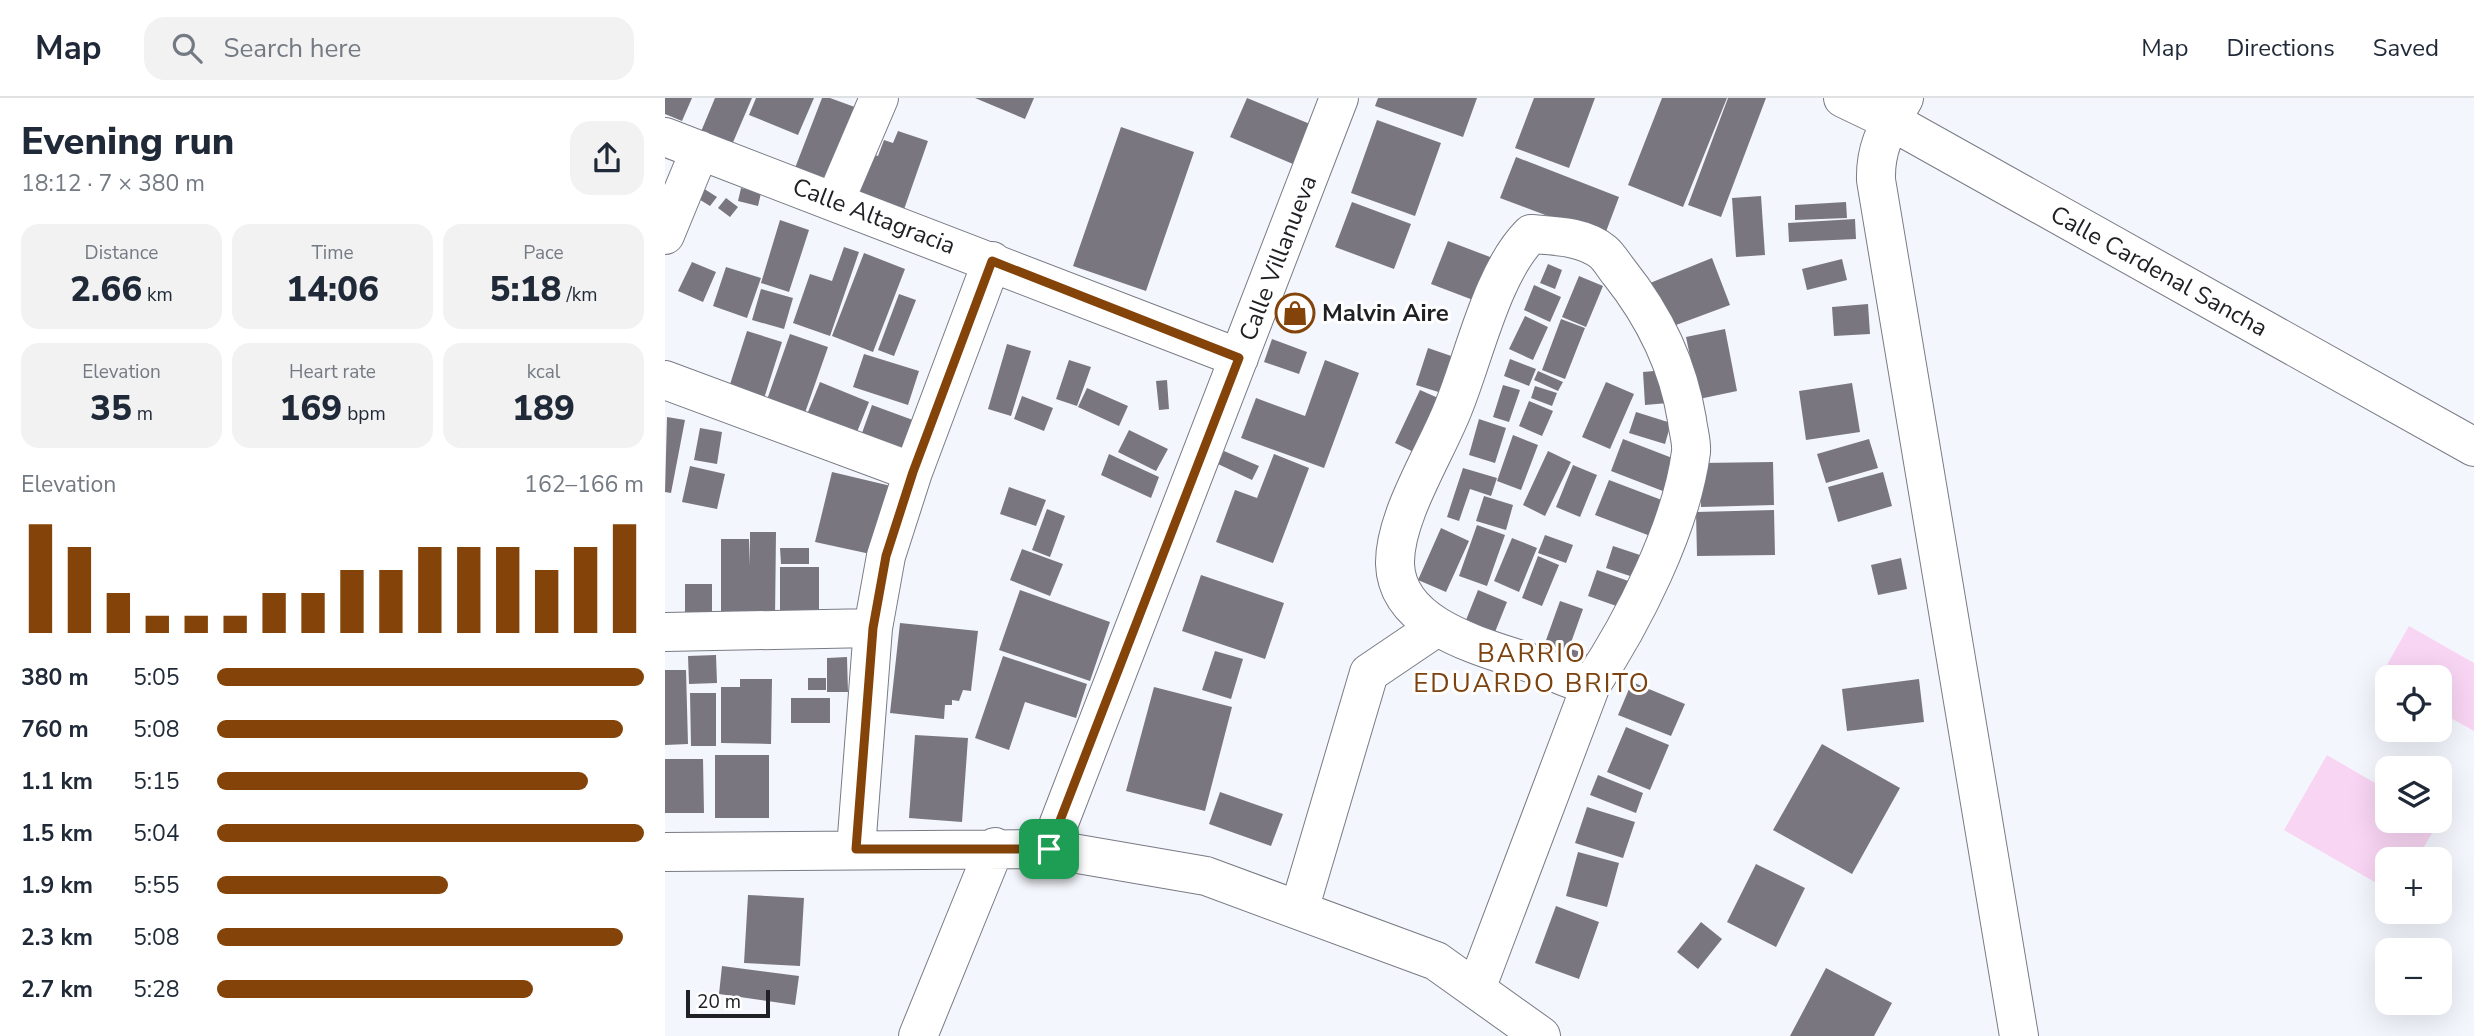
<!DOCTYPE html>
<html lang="en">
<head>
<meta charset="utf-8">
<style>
	body { margin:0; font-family:"Nunito Sans",sans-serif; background:#f2f2f3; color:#1f2937; height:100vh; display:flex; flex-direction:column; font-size:26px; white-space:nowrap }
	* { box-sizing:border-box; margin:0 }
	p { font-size:23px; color:#747a83 }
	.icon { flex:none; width:38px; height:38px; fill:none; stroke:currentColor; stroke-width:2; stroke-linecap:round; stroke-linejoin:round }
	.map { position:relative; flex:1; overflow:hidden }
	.panel { display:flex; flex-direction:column; background:#fff; width:665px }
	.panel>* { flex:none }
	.tools { position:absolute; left:1710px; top:567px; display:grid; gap:14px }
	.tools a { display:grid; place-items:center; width:77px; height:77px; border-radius:14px; background:#fff; box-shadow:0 7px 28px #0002; font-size:35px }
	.scale { position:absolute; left:21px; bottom:18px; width:84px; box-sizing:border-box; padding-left:7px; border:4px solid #202125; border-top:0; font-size:19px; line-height:24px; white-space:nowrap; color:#202125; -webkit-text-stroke:5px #fff; paint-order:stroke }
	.pin { position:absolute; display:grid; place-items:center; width:60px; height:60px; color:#fff; margin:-30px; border-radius:14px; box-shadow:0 4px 10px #0006 }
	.round { display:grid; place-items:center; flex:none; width:74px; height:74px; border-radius:21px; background:#f2f2f3 }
	.head { display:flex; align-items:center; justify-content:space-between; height:119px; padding:0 21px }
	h1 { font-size:38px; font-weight:800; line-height:52px }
	.figures { display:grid; grid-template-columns:repeat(3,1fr); gap:10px; height:119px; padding:7px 21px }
	.figures div { display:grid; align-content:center; border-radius:18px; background:#f2f2f3; text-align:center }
	.figures b { font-size:35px; font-weight:800 }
	.figures small { font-size:19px; font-weight:400 }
	.figures p { font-size:19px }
	.chart { height:196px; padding:14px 21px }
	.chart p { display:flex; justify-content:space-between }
	.chart svg { width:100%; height:126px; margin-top:7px; stroke:#844409; stroke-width:6 }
	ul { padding:0 21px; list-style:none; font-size:23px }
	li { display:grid; grid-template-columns:112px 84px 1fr; align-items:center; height:52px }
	li i { height:18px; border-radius:9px; background:#844409 }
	header { display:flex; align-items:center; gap:42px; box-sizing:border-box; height:98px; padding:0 35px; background:#fff; border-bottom:2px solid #e0e1e3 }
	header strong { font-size:33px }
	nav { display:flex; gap:38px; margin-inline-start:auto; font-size:24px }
	.search { width:490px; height:63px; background:#f2f2f3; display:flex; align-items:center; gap:18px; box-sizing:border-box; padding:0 24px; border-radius:21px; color:#747a83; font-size:26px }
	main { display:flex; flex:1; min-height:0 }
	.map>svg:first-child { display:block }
	.green { fill:#f8d5f3 }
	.building { fill:#797680 }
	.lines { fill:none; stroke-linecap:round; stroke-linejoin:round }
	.minor-casing { stroke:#787b85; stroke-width:40 }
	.minor { stroke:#fff; stroke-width:38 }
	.route-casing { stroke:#fff; stroke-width:14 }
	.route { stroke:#844409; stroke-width:9 }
	.labels { text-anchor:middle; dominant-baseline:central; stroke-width:6; stroke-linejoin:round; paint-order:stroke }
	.street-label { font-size:24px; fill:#202125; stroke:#fff }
	.poi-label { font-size:24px; font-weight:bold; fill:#202125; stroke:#fff; text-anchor:start }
	.neighbourhood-label { font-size:26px; letter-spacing:2px; fill:#7c420f; stroke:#fff }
</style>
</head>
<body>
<header>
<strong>Map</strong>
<div class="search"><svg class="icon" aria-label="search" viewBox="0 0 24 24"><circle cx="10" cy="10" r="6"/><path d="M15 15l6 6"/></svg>Search here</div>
<nav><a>Map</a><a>Directions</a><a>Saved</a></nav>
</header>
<main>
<section class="panel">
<div class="head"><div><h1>Evening run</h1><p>18:12 · 7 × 380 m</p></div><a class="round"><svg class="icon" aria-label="share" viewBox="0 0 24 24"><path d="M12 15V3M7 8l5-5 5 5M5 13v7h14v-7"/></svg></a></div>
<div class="figures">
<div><p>Distance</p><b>2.66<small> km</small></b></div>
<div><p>Time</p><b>14:06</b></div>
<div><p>Pace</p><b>5:18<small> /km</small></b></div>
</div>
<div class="figures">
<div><p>Elevation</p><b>35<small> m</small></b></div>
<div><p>Heart rate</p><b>169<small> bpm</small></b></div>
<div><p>kcal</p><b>189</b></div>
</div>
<div class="chart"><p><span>Elevation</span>162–166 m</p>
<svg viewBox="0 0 160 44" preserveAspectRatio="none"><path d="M5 44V6M15 44V14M25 44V30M35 44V38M45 44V38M55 44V38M65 44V30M75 44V30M85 44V22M95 44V22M105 44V14M115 44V14M125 44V14M135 44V22M145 44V14M155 44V6"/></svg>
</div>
<ul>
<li><b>380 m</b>5:05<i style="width:100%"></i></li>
<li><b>760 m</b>5:08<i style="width:95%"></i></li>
<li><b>1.1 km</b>5:15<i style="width:87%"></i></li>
<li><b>1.5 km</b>5:04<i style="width:100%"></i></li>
<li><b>1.9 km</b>5:55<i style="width:54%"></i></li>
<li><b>2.3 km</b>5:08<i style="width:95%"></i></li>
<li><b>2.7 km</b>5:28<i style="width:74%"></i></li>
</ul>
</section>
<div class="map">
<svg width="1809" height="938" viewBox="0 0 1809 938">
	<rect width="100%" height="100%" fill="#f4f6fd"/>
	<path class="green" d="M1744 528 1809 565V633L1775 614 1774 579H1722V584L1715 579Z
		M1662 657 1722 692V723H1774L1752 761H1722V791L1619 732Z"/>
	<path class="building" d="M0 0H27L17 23 0 16Z
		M50 0H87L66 49 35 36Z
		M91 0H149L133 37 84 17Z
		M157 0H165L198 12 166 99 125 83Z
		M310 0H369L360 21Z
		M582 0 645 26 628 66 565 39Z
		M713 0H812L798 39 710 8Z
		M869 0H930L904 70 850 50Z
		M997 0H1062L1018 109 963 87Z
		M1063 0H1101L1056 119 1023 107Z
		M712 22 776 45 750 118 686 95Z
		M456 29 529 54 481 193 408 168Z
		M233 33 263 43 236 120 181 101 206 56 213 58 219 42 228 45Z
		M851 59 954 99 939 139 835 100Z
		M30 85 52 99 45 108 24 95Z
		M76 90 96 95 93 108 73 103Z
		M1096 98 1100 157 1071 159 1067 100Z
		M61 100 73 109 65 119 53 110Z
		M687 104 746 126 729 171 670 149Z
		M1181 104 1182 120 1130 122V107Z
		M1190 121 1191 141 1124 144 1123 125Z
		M115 122 144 132 124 194 96 185Z
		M783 143 833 162 816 205 766 186Z
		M179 149 194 154 165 238 128 225 145 176 167 183Z
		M199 155 240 171 208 254 167 238Z
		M1047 160 1065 207 1003 230 985 185Z
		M1177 161 1182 182 1142 192 1137 171Z
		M27 164 51 174 38 204 13 193Z
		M883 166 897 172 890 191 875 185Z
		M61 169 96 180 82 220 48 208Z
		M914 178 938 188 921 229 897 219Z
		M869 187 896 199 885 224 859 212Z
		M96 191 128 200 119 231 87 222Z
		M234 196 251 202 229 258 213 252Z
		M1203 206 1205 236 1169 238 1167 209Z
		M860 218 883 229 868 262 844 251Z
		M896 221 920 230 900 281 877 272Z
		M1060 231 1072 293 1034 301 1021 239Z
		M82 233 117 244 95 313 60 302Z
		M125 236 163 249 135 329 97 316Z
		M607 241 642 254 634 276 599 264Z
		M342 246 366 253 346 318 323 311Z
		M763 250 795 261 783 297 751 287Z
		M199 256 254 273 243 307 188 289Z
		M845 261 871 271 864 288 839 278Z
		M404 262 426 269 412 308 391 301Z
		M660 262 694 275 659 370 576 340 591 300 640 318Z
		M1000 272 1003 305 980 307 978 274Z
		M873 273 898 284 893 293 869 282Z
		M502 282 504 311 494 312 491 283Z
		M155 284 204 304 186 349 137 329Z
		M941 284 969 296 945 351 917 339Z
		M1187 285 1195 334 1141 342 1134 293Z
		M838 287 855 292 844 324 828 319Z
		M870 288 892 295 887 308 866 300Z
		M422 290 463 308 454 328 413 309Z
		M755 292 780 303 755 357 730 345Z
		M357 298 388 310 379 333 349 321Z
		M864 303 888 313 877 338 854 328Z
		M207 307 256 325 241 366 192 349Z
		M971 314 1006 325 1000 346 964 335Z
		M2 319 20 322 6 395 0 394Z
		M814 321 841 330 830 365 804 357Z
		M35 330 57 334 52 366 29 362Z
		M464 332 503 351 491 373 453 354Z
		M848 337 873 347 856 392 832 383Z
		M958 341 1015 363 1003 395 946 373Z
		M1204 341 1213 370 1161 385 1152 356Z
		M559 353 594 368 587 382 553 366Z
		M883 353 906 364 880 418 858 407Z
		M444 356 494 379 486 400 436 377Z
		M609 356 644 370 608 465 551 444 570 392 592 400Z
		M1108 364 1109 407 1036 409 1035 365Z
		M908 367 932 377 915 419 891 409Z
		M25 368 60 376 52 411 17 404Z
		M798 370 832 380 826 398 805 391 794 423 782 419Z
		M167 374 226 388 210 457 150 444Z
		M1218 374 1227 408 1173 424 1163 389Z
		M944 382 1002 404 988 439 930 417Z
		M344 389 381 402 371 428 335 416Z
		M819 398 848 407 841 432 811 423Z
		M382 411 400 418 385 459 367 452Z
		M1109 412 1110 457 1032 458 1031 414Z
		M812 427 840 437 822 488 794 478Z
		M776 430 804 443 781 494 753 482Z
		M85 434H111L110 521H56V441H84L85 468Z
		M880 437 908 447 901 465 873 455Z
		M847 440 872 450 854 494 829 483Z
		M948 448 981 459 974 481 941 470Z
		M115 450H144V466H116Z
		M357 451 398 466 385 498 345 482Z
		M873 458 894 467 877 508 857 500Z
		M1236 460 1242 491 1213 497 1206 467Z
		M115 469H154V524H115Z
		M932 472 969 485 960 511 923 498Z
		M536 477 619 505 600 561 517 533Z
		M20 486H47V517H20Z
		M355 492 445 524 425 583 334 552Z
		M813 492 842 504 828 539 799 527Z
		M895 503 918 511 903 553 880 545Z
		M235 525 313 533 306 593 298 592 294 603 287 602V607H280L279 621 225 615Z
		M906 551 931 559 925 577 900 569Z
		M550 553 578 561 566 601 537 592Z
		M51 557 52 585 24 586 23 558Z
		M338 558 422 586 411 620 360 604 344 652 310 640Z
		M182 559 183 594H162V560Z
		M0 572H21L23 646 0 647Z
		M143 580H161V592H143Z
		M75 581H107L106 646 56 645V589H75Z
		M1254 581 1259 624 1182 633 1177 591Z
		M967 584 1020 606 1006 638 953 617Z
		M489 589 567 609 540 713 461 693Z
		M25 595H51V648H26Z
		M126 600H165V625H126Z
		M961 629 1004 647 985 692 942 674Z
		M250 637 303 640 297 724 244 720Z
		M1157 646 1235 690 1187 776 1108 732Z
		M50 657H104V720H50Z
		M0 661H38L39 715H0Z
		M933 677 978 695 971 715 925 697Z
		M555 694 618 716 606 748 544 726Z
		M922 709 970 724 958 760 910 745Z
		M913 754 954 765 942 809 901 798Z
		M1091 766 1140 790 1111 849 1062 824Z
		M83 797 139 800 135 868 79 865Z
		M891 808 934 824 914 881 870 865Z
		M1036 824 1057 841 1033 871 1012 854Z
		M57 868 134 878 130 907 54 896Z
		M1161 870 1227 905 1209 938H1125Z"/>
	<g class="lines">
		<defs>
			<path id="minor" d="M1178 0 1226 23 1809 349
				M1239 0C1223 29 1210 48 1211 82L1354 938
				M0 39 574 260
				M170 103 214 0
				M0 137 35 52
				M0 282 248 374
				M0 534 208 530
				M191 751 208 530 221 458 248 374 327 163
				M384 751 674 0
				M0 754 384 751 541 778 771 863 876 938
				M634 812 704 575 772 529
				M811 891 926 587C968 524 1016 430 1026 354 1027 344 1023 332 1022 322 1013 266 990 219 954 174 949 168 944 159 938 154 918 138 890 138 866 136 827 175 810 256 789 308 772 353 729 418 730 466 732 531 823 550 871 567 890 574 906 583 926 587
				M253 938 330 749"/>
		</defs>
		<use href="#minor" class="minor-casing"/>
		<use href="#minor" class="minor"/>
	</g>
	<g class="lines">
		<defs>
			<path id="route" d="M327 163 574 260 384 751H191L208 530 221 458 248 374Z"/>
		</defs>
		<use href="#route" class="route-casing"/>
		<use href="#route" class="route"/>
	</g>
	<defs>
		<symbol id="shop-ring" viewBox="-11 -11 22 22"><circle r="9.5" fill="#fff" stroke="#844409" stroke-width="1.5"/><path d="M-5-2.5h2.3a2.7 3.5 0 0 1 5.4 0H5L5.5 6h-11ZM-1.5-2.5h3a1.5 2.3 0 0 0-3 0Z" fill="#844409"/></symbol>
	</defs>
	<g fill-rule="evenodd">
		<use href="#shop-ring" x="608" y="193" width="44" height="44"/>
	</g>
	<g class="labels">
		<g class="street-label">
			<text transform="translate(209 118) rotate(21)">Calle Altagracia</text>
			<text transform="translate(613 160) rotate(-69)">Calle Villanueva</text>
			<text transform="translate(1494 173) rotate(29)">Calle Cardenal Sancha</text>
		</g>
		<g class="poi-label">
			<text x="657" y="215">Malvin Aire</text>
		</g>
		<g class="neighbourhood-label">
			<text x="867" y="555">BARRIO<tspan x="867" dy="30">EDUARDO BRITO</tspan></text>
		</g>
	</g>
</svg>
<div class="tools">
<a><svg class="icon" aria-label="locate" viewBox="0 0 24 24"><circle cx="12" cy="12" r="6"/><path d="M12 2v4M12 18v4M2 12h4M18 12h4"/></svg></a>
<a><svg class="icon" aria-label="layers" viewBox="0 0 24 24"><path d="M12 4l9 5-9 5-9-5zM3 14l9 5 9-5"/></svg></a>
<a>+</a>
<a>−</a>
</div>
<div class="scale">20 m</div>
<div class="pin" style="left:384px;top:751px;background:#1e9e55"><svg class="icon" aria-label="arrive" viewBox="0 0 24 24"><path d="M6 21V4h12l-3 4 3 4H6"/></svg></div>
</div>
</main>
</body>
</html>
